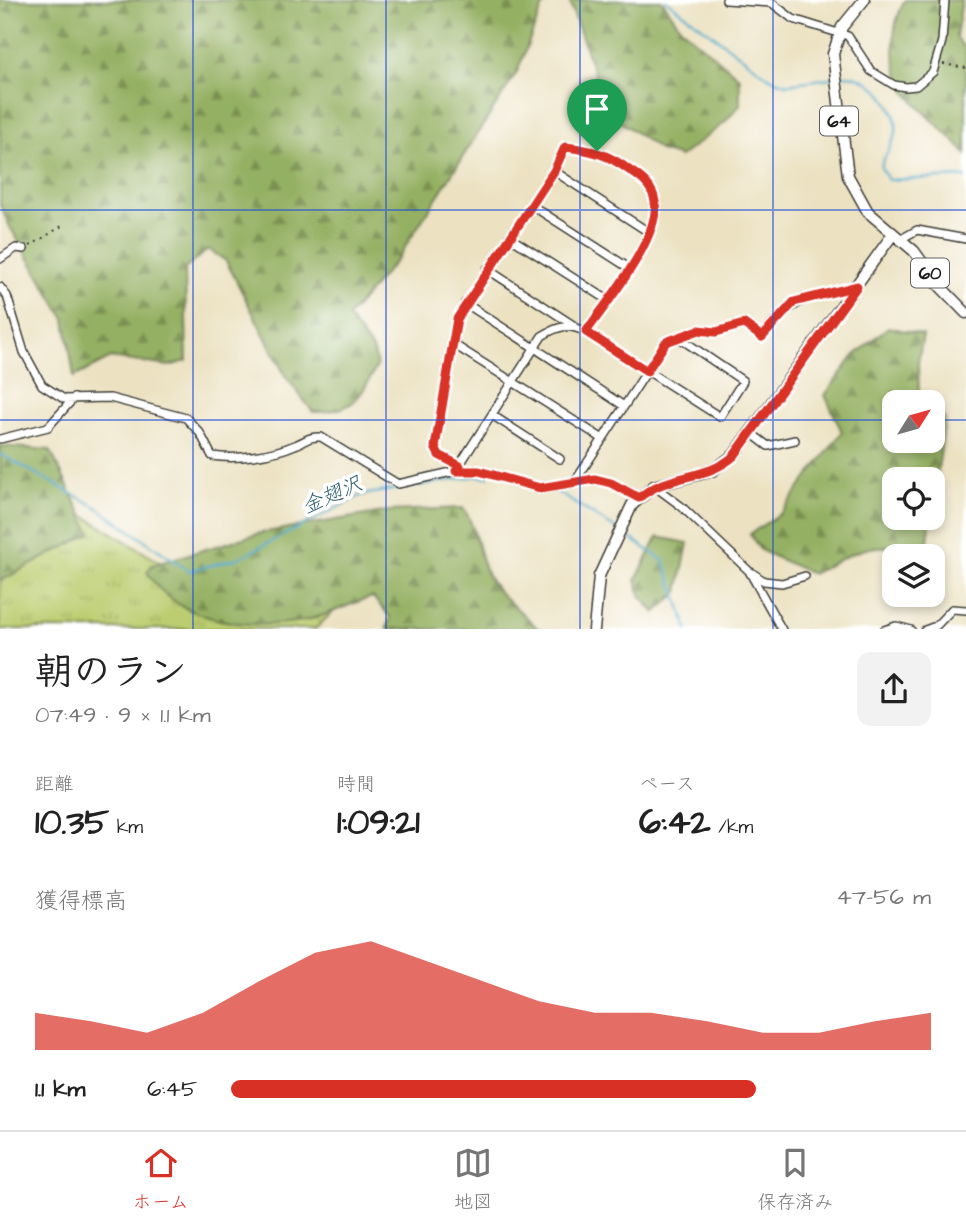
<!DOCTYPE html>
<html lang="ja">
<head>
<meta charset="utf-8">
<style>
	body { margin:0; font-family:"Architects Daughter","Klee One",sans-serif; background:#f2f2f2; color:#222; height:100vh; display:flex; flex-direction:column; font-size:26px; white-space:nowrap }
	* { box-sizing:border-box; margin:0 }
	p { font-size:23px; color:#767676 }
	.icon { flex:none; width:38px; height:38px; fill:none; stroke:currentColor; stroke-width:2; stroke-linecap:round; stroke-linejoin:round }
	.map { position:relative; height:629px; overflow:hidden }
	.panel { display:flex; flex-direction:column; background:#fff; flex:1 }
	.panel>* { flex:none }
	.needle { width:46px; rotate:53deg }
	.fabs { position:absolute; left:882px; top:390px; display:grid; gap:14px }
	.fabs a { display:grid; place-items:center; width:63px; height:63px; border-radius:14px; background:#fff; box-shadow:0 4px 10px #0003; font-size:35px }
	.pin { position:absolute; display:grid; place-items:center; width:60px; height:60px; color:#fff; margin:-72px -30px; border-radius:50% 50% 50% 0; rotate:-45deg; box-shadow:0 0 7px #0007 }
	.pin .icon { rotate:45deg }
	.round { display:grid; place-items:center; flex:none; width:74px; height:74px; border-radius:14px; background:#f2f2f2 }
	.head { display:flex; align-items:center; justify-content:space-between; height:119px; padding:0 35px }
	h1 { font-size:38px; font-weight:700; line-height:52px }
	.stats { display:grid; grid-template-columns:repeat(3,1fr); gap:10px; height:119px; padding:7px 35px }
	.stats div { display:grid; align-content:center }
	.stats b { font-size:35px; font-weight:700 }
	.stats small { font-size:19px; font-weight:400 }
	.stats p { font-size:19px }
	.chart { height:196px; padding:14px 35px }
	.chart p { display:flex; justify-content:space-between }
	.chart svg { width:100%; height:126px; margin-top:7px; fill:#d93025; opacity:.7 }
	ul { padding:0 35px; list-style:none; font-size:23px }
	li { display:grid; grid-template-columns:112px 84px 1fr; align-items:center; height:52px }
	li i { height:18px; border-radius:9px; background:#d93025 }
	.menu { display:flex; justify-content:space-around; align-items:center; height:98px; border-top:2px solid #e0e0e0; background:#fff; font-size:19px; color:#767676 }
	.menu a { display:grid; justify-items:center; gap:4px }
	.menu .on { color:#d93025 }
	.map>svg:first-child { display:block }
	.grass { fill:url(#grass-tufts); stroke:#6c7446; stroke-width:2 }
	.forest { fill:url(#forest-firs); stroke:#58663f; stroke-width:2 }
	.lines { fill:none; stroke-linecap:round; stroke-linejoin:round }
	.stream { stroke:#46a6c5; stroke-width:2.5 }
	.minor-casing { stroke:#3b3a35; stroke-width:10 }
	.primary-casing { stroke:#3b3a35; stroke-width:13 }
	.path { stroke:#3b3a35; stroke-width:2; stroke-dasharray:2 5; stroke-linecap:butt }
	.minor { stroke:#fff; stroke-width:7 }
	.primary { stroke:#fff; stroke-width:10 }
	.route-casing { stroke:#fff; stroke-width:14 }
	.route { stroke:#d93025; stroke-width:9 }
	.grid { fill:none; stroke:#1d4ed8; stroke-width:2; stroke-opacity:0.55 }
	.labels { text-anchor:middle; dominant-baseline:central; stroke-width:7; stroke-linejoin:round; paint-order:stroke }
	.shield { fill:#fff; stroke:#606060; stroke-width:2 }
	.shield-label { font-size:18px; font-weight:bold; fill:#1c1c1c }
	.water-label { font-size:21px; font-style:italic; fill:#316170; stroke:#fff }
</style>
</head>
<body>
<div class="map">
<svg width="966" height="630" viewBox="0 0 966 630">
	<defs>
		<pattern id="grass-tufts" width="24" height="20" patternUnits="userSpaceOnUse" patternTransform="scale(1.75)"><rect width="24" height="20" fill="#bbcd70"/><path d="M3 7l-1-3M5 7V3M7 7l1-3M15 17l-1-3M17 17v-4M19 17l1-3" fill="none" stroke="#a0af60"/></pattern>
		<pattern id="forest-firs" width="22" height="20" patternUnits="userSpaceOnUse" patternTransform="scale(1.75)"><rect width="22" height="20" fill="#94b062"/><path d="M5 1l3.5 6h-7zM16 11l3.5 6h-7z" fill="#788e50"/></pattern>
	</defs>
	<rect width="100%" height="100%" fill="#fff"/>
	<filter id="ink" filterUnits="userSpaceOnUse"><feTurbulence type="fractalNoise" baseFrequency=".0143" numOctaves="2"/><feDisplacementMap in="SourceGraphic" scale="14" xChannelSelector="R" yChannelSelector="G"/><feConvolveMatrix kernelMatrix="1 2 1 2 8 2 1 2 1" color-interpolation-filters="sRGB"/></filter>
	<filter id="wash" filterUnits="userSpaceOnUse"><feTurbulence type="fractalNoise" baseFrequency=".00686" numOctaves="4" result="noise"/><feDisplacementMap in="SourceGraphic" scale="28" xChannelSelector="R" yChannelSelector="G"/><feGaussianBlur stdDeviation="1.57" result="paint"/><feColorMatrix in="noise" values="0 0 0 0 0 0 0 0 0 0 0 0 0 0 0 0 0 1.4 0 .05"/><feComposite in="paint" operator="in"/></filter>
	<g filter="url(#wash)">
		<rect width="100%" height="100%" fill="#ece2c2"/>
		<path class="grass" d="M0 485 65 504 192 582H365L315 629H0Z"/>
		<path class="forest" d="M0 0H552L543 6 517 72 398 258 348 317 374 352 377 366C359 399 354 412 313 412L286 377 226 261 208 249 185 269 187 361 169 366 111 358 74 377 65 319 10 227 0 205Z
			M569 0H662L681 28 740 78V105L724 123 680 157 661 151 607 112Z
			M905 0H962L956 37 966 50V154C951 135 915 107 905 90 890 63 890 26 905 0Z
			M888 327 923 335 918 363 919 393 928 402H894V441H933V407L945 419 933 506V480H894V518H931L928 541C901 552 904 545 879 547 855 548 833 564 812 574L760 550 750 534 781 513 842 432 825 395 854 356Z
			M0 446 50 450 91 533 0 581Z
			M463 508C477 527 477 555 488 576 499 598 523 611 538 629H387L390 617 373 597C349 603 327 617 302 621 248 630 177 623 147 572L152 565 260 533 389 511Z
			M658 537 688 543 678 592 655 613 641 596 636 580Z"/>
		<g class="lines">
			<path class="stream" d="M666 0 770 78 787 84 831 78
				M838 76C865 69 899 103 896 131 895 142 884 155 881 167L888 180 966 177
				M0 454 95 506 189 571 239 558 362 495 476 476 488 477
				M532 482 546 486
				M552 489 618 530
				M623 533 664 561 688 630"/>
		</g>
	</g>
	<g filter="url(#ink)">
		<g class="lines">
			<defs>
				<path id="minor" d="M726 0 772 3 793 19 848 36 871 71 894 85 906 87 916 86 933 72 942 41 945 0
					M554 171 650 233
					M531 205 629 268
					M509 237 608 300
					M901 239 917 230 966 239
					M0 259 16 248 24 249
					M487 269 573 325
					M0 287 7 296 24 352 42 385 64 399 110 398 186 418 200 433 212 456C237 460 272 455 295 445 306 441 309 436 321 437L398 484 456 471H479L540 488 595 479 611 483 639 498
					M465 303 624 406
					M453 344 603 439
					M492 415 560 459
					M751 433 768 446 795 440
					M0 439 48 427 74 398
					M460 466 438 455 435 447 457 319 554 171 565 147C592 150 608 154 630 170 640 177 651 184 654 197 665 232 606 303 586 332
					M457 469 542 336C558 326 569 323 586 332L720 417 743 381 678 337
					M576 480 666 342 699 330 716 332 744 324 762 336C793 296 811 298 856 286
					M654 486 681 506 749 571 782 630
					M751 572 764 581 782 583 805 576
					M884 630 896 626 911 630
					M925 630 936 626 952 609 966 610"/>
				<path id="primary" d="M864 0 842 27 833 54 848 176 868 212 914 251 937 283 966 313
					M594 630 599 576 632 505 654 486 712 471 734 455 893 234"/>
			</defs>
			<use href="#minor" class="minor-casing"/>
			<use href="#primary" class="primary-casing"/>
			<path class="path" d="M943 64 966 68
				M30 246 62 226"/>
			<use href="#minor" class="minor"/>
			<use href="#primary" class="primary"/>
		</g>
	</g>
	<g class="lines" filter="url(#ink)">
		<defs>
			<path id="route" d="M565 147C592 150 608 154 629 170 640 177 650 184 654 197 665 233 606 303 586 332L647 371 666 342 699 330 716 332 744 324 762 337 794 302 857 286 734 456C706 481 667 473 639 498L611 483 595 479 540 488 479 471H456L460 466 439 455 435 447 457 319 554 171Z"/>
		</defs>
		<use href="#route" class="route-casing"/>
		<use href="#route" class="route"/>
	</g>
	<path class="grid" d="M193 0V630M386 0V630M580 0V630M773 0V630M0 210H966M0 420H894M933 420H966"/>
	<g class="labels">
		<g class="shield">
			<rect x="820" y="106.5" width="38" height="29" rx="5"/>
			<rect x="911" y="258.5" width="38" height="29" rx="5"/>
		</g>
		<g class="shield-label">
			<text x="839" y="121">64</text>
			<text x="930" y="273">60</text>
		</g>
		<g class="water-label">
			<text transform="translate(332 495) rotate(-24)">金翅沢</text>
		</g>
	</g>
</svg>
<div class="fabs">
<a><svg class="needle" viewBox="-14 -14 28 28"><path d="M0-13l5 13h-10z" fill="#e53935"/><path d="M0 13l5-13h-10z" fill="#767676"/></svg></a>
<a><svg class="icon" aria-label="locate" viewBox="0 0 24 24"><circle cx="12" cy="12" r="6"/><path d="M12 2v4M12 18v4M2 12h4M18 12h4"/></svg></a>
<a><svg class="icon" aria-label="layers" viewBox="0 0 24 24"><path d="M12 4l9 5-9 5-9-5zM3 14l9 5 9-5"/></svg></a>
</div>
<div class="pin" style="left:597px;top:151px;background:#1e9e55"><svg class="icon" aria-label="arrive" viewBox="0 0 24 24"><path d="M6 21V4h12l-3 4 3 4H6"/></svg></div>
</div>
<section class="panel">
<div class="head"><div><h1>朝のラン</h1><p>07:49 · 9 × 1.1 km</p></div><a class="round"><svg class="icon" aria-label="share" viewBox="0 0 24 24"><path d="M12 15V3M7 8l5-5 5 5M5 13v7h14v-7"/></svg></a></div>
<div class="stats">
<div><p>距離</p><b>10.35<small> km</small></b></div>
<div><p>時間</p><b>1:09:21</b></div>
<div><p>ペース</p><b>6:42<small> /km</small></b></div>
</div>
<div class="chart"><p><span>獲得標高</span>47–56 m</p>
<svg viewBox="0 0 160 44" preserveAspectRatio="none"><path d="M0 44V31L10 34L20 38L30 31L40 20L50 10L60 6L70 13L80 20L90 27L100 31L110 31L120 34L130 38L140 38L150 34L160 31V44z"/></svg>
</div>
<ul>
<li><b>1.1 km</b>6:45<i style="width:75%"></i></li>
</ul>
</section>
<nav class="menu">
<a class="on"><svg class="icon" aria-label="home" viewBox="0 0 24 24"><path d="M3 11l9-7 9 7M6 9v11h12V9"/></svg>ホーム</a>
<a><svg class="icon" aria-label="map" viewBox="0 0 24 24"><path d="M3 6l6-2 6 2 6-2v14l-6 2-6-2-6 2zM9 4v14M15 6v14"/></svg>地図</a>
<a><svg class="icon" aria-label="saved" viewBox="0 0 24 24"><path d="M7 4h10v16l-5-4-5 4z"/></svg>保存済み</a>
</nav>
</body>
</html>
